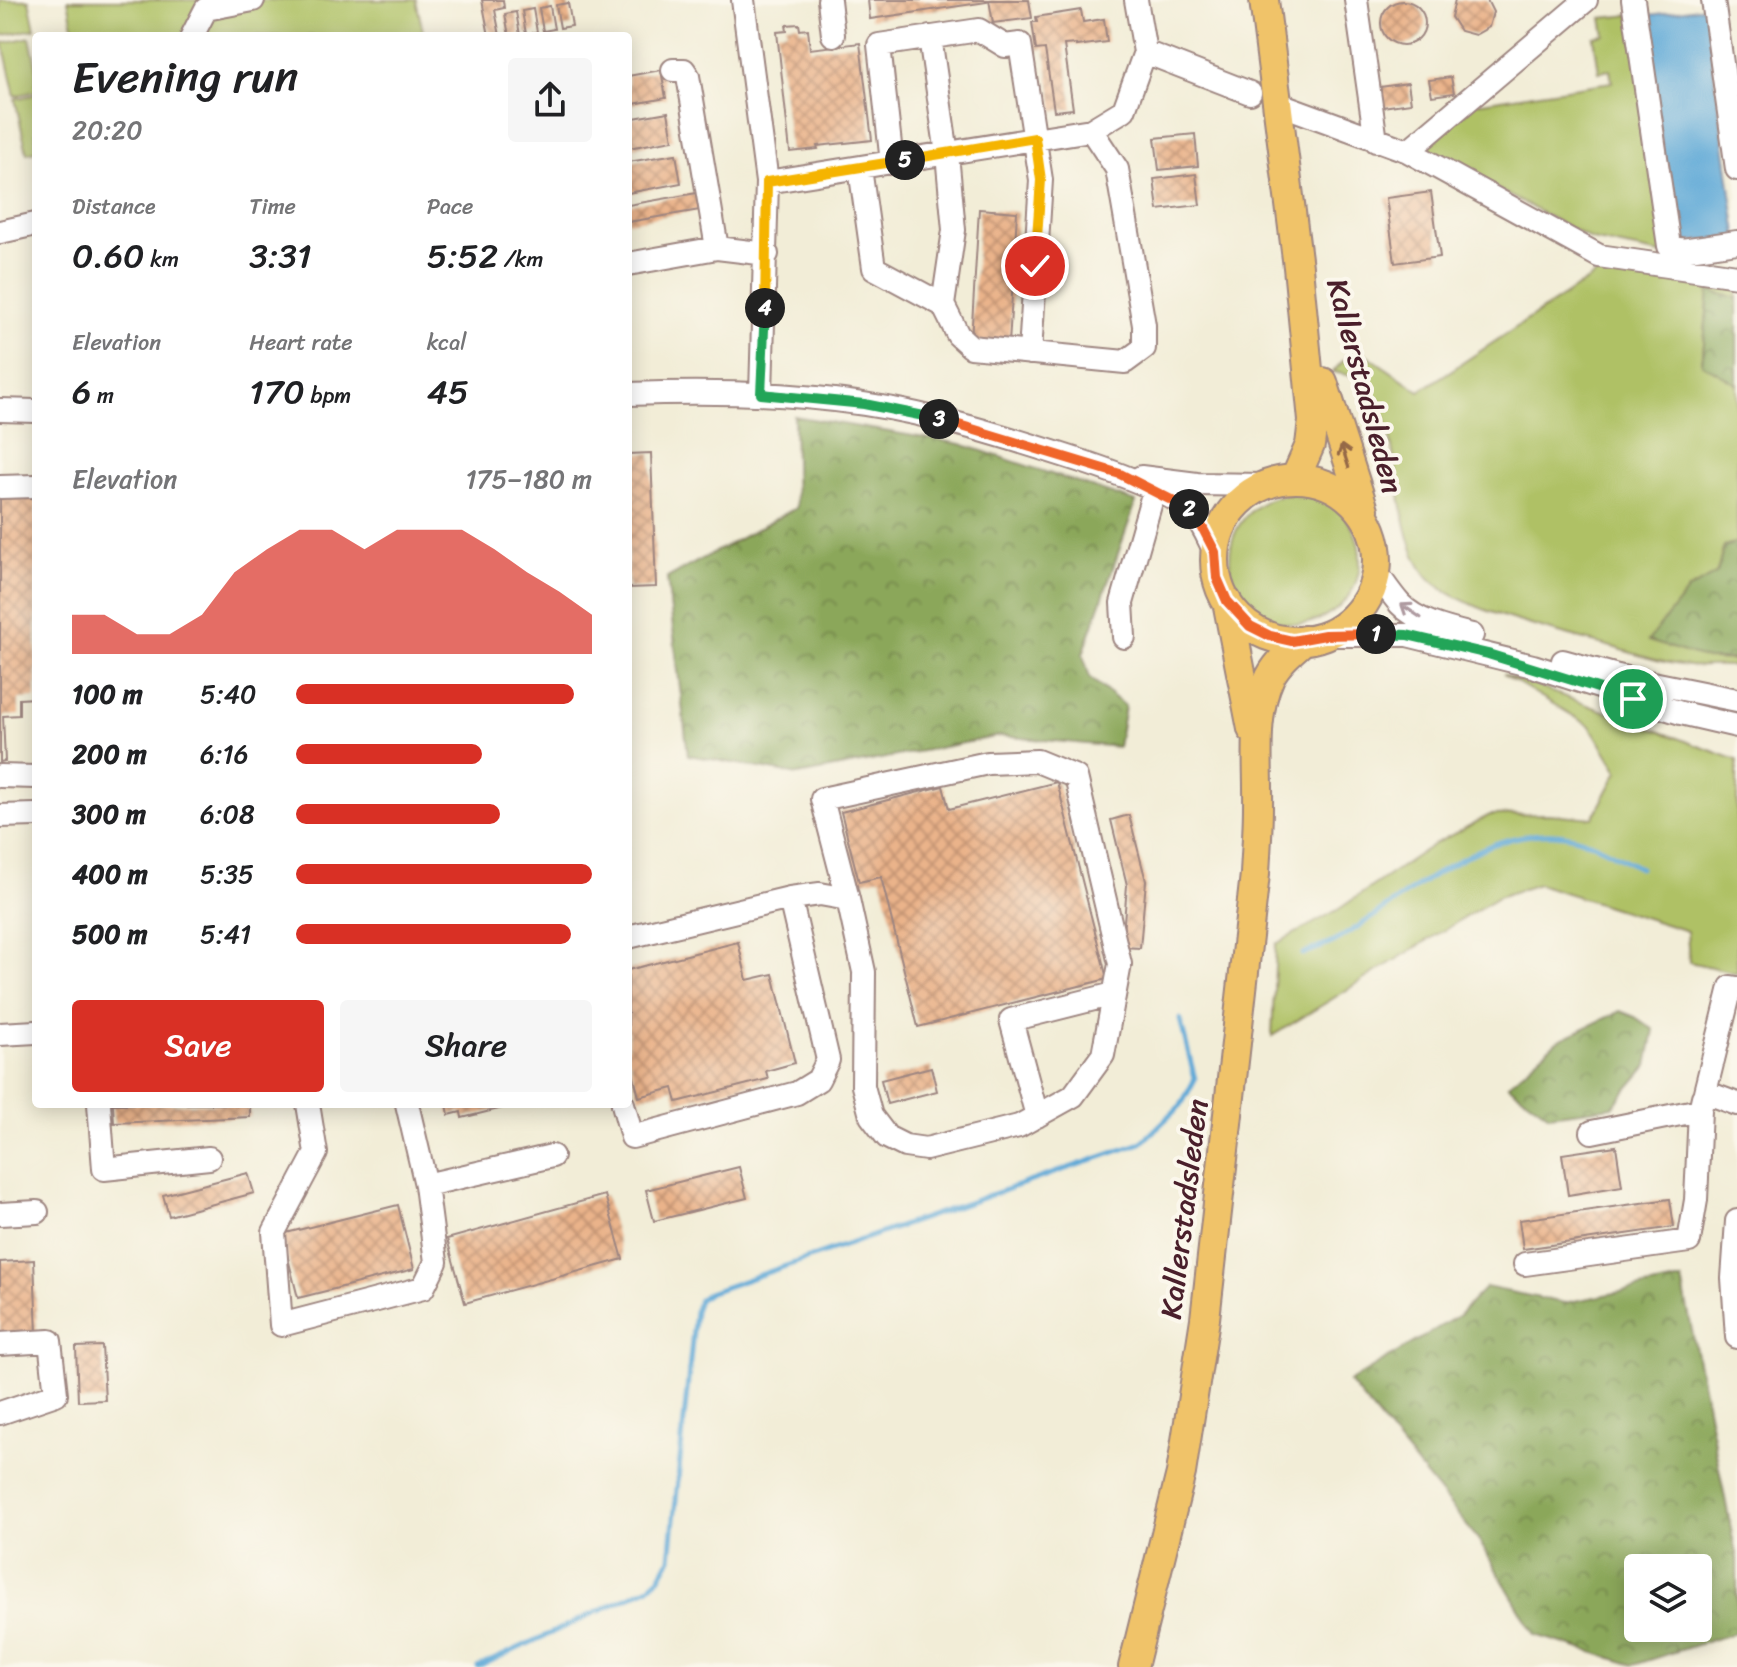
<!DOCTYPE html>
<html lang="en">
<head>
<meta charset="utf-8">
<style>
	body { margin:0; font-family:Sriracha,sans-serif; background:#f6f6f6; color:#202124; height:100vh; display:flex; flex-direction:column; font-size:30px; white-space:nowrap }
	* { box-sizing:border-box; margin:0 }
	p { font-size:26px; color:#757577 }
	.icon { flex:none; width:44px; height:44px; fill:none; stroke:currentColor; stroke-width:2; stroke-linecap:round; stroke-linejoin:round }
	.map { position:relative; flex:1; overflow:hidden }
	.sheet { position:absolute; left:32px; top:32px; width:600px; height:1076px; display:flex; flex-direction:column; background:#fff; border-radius:8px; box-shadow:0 4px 20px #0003 }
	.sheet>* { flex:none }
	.buttons { position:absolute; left:1624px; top:1554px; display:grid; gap:16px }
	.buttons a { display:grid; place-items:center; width:88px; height:88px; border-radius:8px; background:#fff; box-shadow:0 4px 20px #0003; font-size:40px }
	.pin { position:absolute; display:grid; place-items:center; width:68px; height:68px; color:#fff; margin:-34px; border:4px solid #fff; border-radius:50%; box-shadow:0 2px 8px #0007 }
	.km { position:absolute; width:40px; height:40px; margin:-20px; border-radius:50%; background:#222; color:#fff; font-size:22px; line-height:40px; text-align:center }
	.round { display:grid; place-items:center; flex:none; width:84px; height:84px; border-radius:8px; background:#f6f6f6 }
	.head { display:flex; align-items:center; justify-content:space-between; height:136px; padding:0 40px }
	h1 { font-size:44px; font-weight:600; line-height:60px }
	.figures { display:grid; grid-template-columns:repeat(3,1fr); gap:12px; height:136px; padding:8px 40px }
	.figures div { display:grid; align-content:center }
	.figures b { font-size:34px; font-weight:600 }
	.figures small { font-size:22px; font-weight:400 }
	.figures p { font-size:22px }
	.chart { height:224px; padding:16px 40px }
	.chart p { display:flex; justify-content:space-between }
	.chart svg { width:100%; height:144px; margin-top:8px; fill:#d93025; opacity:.7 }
	.button { display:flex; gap:16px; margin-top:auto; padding:16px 40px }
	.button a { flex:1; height:92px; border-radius:8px; background:#d93025; color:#fff; font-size:32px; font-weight:600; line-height:92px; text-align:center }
	.button a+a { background:#f6f6f6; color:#202124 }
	ul { padding:0 40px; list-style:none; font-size:26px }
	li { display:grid; grid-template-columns:128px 96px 1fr; align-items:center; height:60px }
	li i { height:20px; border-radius:10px; background:#d93025 }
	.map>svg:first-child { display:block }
	.green { fill:#afc165; stroke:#7c7048; stroke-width:2 }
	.forest { fill:url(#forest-crowns); stroke:#6a6342; stroke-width:2; fill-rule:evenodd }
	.water { fill:#5fa9d7; stroke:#546481; stroke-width:2 }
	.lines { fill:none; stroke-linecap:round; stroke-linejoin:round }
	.stream { stroke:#5fa9d7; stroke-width:5 }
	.building { fill:url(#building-cross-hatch) }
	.minor-casing { stroke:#9e8681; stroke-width:26 }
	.major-casing { stroke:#9e8681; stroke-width:32 }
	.minor { stroke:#fff; stroke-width:22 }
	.major { stroke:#f0c369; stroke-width:28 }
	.oneway { stroke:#956947 }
	.oneway2 { stroke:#ae9aa0 }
	.split-1-casing { stroke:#fff; stroke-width:16 }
	.split-2-casing { stroke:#fff; stroke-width:16 }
	.split-3-casing { stroke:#fff; stroke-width:16 }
	.split-4-casing { stroke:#fff; stroke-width:16 }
	.split-5-casing { stroke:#fff; stroke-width:16 }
	.split-6-casing { stroke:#fff; stroke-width:16 }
	.split-1 { stroke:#22a559; stroke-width:10 }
	.split-2 { stroke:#f0652b; stroke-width:10 }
	.split-3 { stroke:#f0652b; stroke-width:10 }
	.split-4 { stroke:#22a559; stroke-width:10 }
	.split-5 { stroke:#f5b400; stroke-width:10 }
	.split-6 { stroke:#f5b400; stroke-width:10 }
	.labels { text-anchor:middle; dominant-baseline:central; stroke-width:8; stroke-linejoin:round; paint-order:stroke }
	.street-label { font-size:30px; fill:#4a1f2b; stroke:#fbf7ec }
</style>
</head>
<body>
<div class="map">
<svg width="1737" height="1667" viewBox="0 0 1737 1667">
	<defs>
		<pattern id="forest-crowns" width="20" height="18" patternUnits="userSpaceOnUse" patternTransform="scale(2)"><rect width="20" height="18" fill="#8ba75a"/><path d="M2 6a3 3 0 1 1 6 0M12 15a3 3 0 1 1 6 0" fill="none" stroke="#74874b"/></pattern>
		<pattern id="building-cross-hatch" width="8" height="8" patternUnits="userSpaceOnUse" patternTransform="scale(2)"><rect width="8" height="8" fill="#eab38a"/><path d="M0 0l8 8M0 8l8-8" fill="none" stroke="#c09171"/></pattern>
	</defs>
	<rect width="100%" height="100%" fill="#fbf7ec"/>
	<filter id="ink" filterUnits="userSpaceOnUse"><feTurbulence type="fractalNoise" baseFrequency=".0125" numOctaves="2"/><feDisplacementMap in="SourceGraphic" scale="16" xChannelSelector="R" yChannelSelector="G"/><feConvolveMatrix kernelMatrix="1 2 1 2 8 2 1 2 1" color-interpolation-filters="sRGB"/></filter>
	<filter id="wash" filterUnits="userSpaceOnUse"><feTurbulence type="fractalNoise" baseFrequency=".006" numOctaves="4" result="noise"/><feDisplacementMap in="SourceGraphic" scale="32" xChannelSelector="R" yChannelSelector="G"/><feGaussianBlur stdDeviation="1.8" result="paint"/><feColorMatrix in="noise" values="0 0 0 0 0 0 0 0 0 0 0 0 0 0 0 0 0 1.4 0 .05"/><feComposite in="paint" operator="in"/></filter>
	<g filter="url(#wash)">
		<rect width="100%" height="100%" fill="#f2edd7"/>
		<path class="green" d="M0 0H29L35 29 0 36Z
			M68 0H416L424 36H75Z
			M1630 15 1665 255 1592 240 1428 152 1427 147 1475 103 1612 82 1610 70 1599 72 1594 37 1605 35 1602 18Z
			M30 37 36 65V91L15 96 3 43Z
			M36 94V151L27 153 15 99Z
			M1600 272 1737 289V298L1709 292 1702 363 1737 384V542L1724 546 1717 573 1688 590 1707 659 1737 660V667C1720 664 1705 667 1689 666 1663 664 1636 654 1612 647 1567 635 1461 611 1430 579 1388 535 1406 413 1362 381 1354 375 1342 374 1333 372L1355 347 1420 391Z
			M1230 559a65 65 0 1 1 130 0a65 65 0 1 1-130 0Z
			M1503 674 1737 760V973L1689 962 1687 931 1538 884 1498 897 1272 1036 1276 944 1339 909 1434 844 1490 815 1549 814 1593 818 1618 771 1590 726Z"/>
		<path class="forest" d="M1709 291 1737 298V384L1702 364Z
			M794 416 961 444 1136 502 1083 654 1090 678 1125 706 1118 747 1000 736 798 775 688 755 667 578 796 508Z
			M1737 542V659H1707L1648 641 1688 590 1717 573 1724 546Z
			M1620 1011 1635 1017 1654 1030 1647 1066 1612 1107 1549 1115 1508 1085 1557 1041Z
			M1682 1280 1737 1559V1632L1634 1665 1535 1635 1478 1539 1349 1382 1459 1315 1486 1287 1564 1303ZM1638 1568H1698V1628H1638Z"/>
		<path class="water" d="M1705 7 1737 236 1676 244 1643 16Z"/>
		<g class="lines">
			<path class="stream" d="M1303 954C1314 949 1327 946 1337 940 1404 901 1474 830 1555 834 1584 835 1614 855 1640 868
				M478 1667 648 1588 660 1577 670 1559 695 1311 699 1300 708 1293 1141 1143 1181 1105 1195 1079 1180 1019"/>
		</g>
		<g id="blocks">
			<path class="building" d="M482 0H503L504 8 495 10 500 36H489Z
				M868 0H987V2L870 19Z
				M989 0H1029L1032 18 993 23Z
				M1455 0H1487L1493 12 1489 27 1475 35 1460 31 1451 17Z
				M1381 23a22 22 0 1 1 44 0a22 22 0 1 1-44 0Z
				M568 3 572 26 560 28 556 5Z
				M550 6 554 29 543 31 539 8Z
				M533 9 537 32 526 34 522 11Z
				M1081 10 1083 22 1104 19 1107 42 1076 46V44L1064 45 1073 109 1054 111 1045 49 1036 50 1032 22H1037L1036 17Z
				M516 12 520 35 509 36 505 14Z
				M799 24 800 30 808 29 810 49 860 43 872 140 817 146 818 149 790 152 777 32 787 31 786 25Z
				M661 70 666 98 628 105V76Z
				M1451 77 1454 93 1432 96 1429 80Z
				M1408 83 1411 103 1382 107 1380 87Z
				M668 112 673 140 628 148V119Z
				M1195 134 1198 166 1159 170 1155 138Z
				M676 154 681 183 628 193V162Z
				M1196 174 1200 205 1158 210 1154 179Z
				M1431 192 1440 257 1395 263 1386 198Z
				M697 193 700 210 628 222V205Z
				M979 209 1017 212 1009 344 971 341Z
				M651 453 656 587 628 588V454Z
				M36 492V698L19 699V715L3 716 5 761 0 762V494Z
				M1057 782 1107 979 918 1027 881 877 859 882 841 812 943 786 949 809Z
				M1129 815 1146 881 1140 948 1122 947 1127 885 1111 820Z
				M738 942 747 980 773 974 795 1063 766 1071 768 1079 677 1102 673 1088 639 1097 628 1054V970Z
				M931 1067 937 1091 887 1104 881 1080Z
				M113 1104H250V1117L114 1123Z
				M447 1104H515V1105L462 1118 461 1112 449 1115Z
				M1616 1146 1622 1186 1568 1195 1562 1154Z
				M739 1167 747 1198 654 1221 646 1190Z
				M248 1173 254 1193 169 1216 163 1195Z
				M605 1195 623 1259 465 1303 447 1239Z
				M1670 1199 1674 1227 1523 1249 1519 1220Z
				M398 1205 414 1269 298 1298 282 1234Z
				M34 1260 37 1334 0 1336V1262Z
				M102 1346 105 1400 78 1401 76 1347Z"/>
		</g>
	</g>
	<g filter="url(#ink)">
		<use href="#blocks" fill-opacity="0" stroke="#9e8681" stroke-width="2"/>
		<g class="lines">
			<defs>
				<path id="minor" d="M743 0 767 182 761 394
					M829 0 833 35
					M1356 0 1376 141
					M1633 0 1669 246 1682 250 1737 242
					M1713 0 1737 169
					M192 36 206 9 253 0
					M930 37 947 154 954 230 943 305
					M1145 52 1250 93
					M673 70H684L688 76 717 248
					M1288 107 1408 151 1599 256 1737 276
					M1408 151 1586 0
					M892 163 879 45 979 30 1005 46 1020 44 1041 180 1030 353
					M860 168 874 268 943 305 958 335 971 347 1125 362 1144 348V325L1117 169 1091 130
					M767 182 1091 130 1124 110 1145 52 1136 0
					M0 232 36 224
					M628 264 717 248 767 254
					M628 394C707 391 786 392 864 404 938 415 1010 438 1081 461 1108 470 1171 492 1191 511 1202 522 1208 538 1215 552
					M0 410 36 411
					M1141 477 1197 484 1264 485
					M0 487 36 486
					M1376 572C1384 583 1391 594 1400 604 1417 622 1448 629 1472 635
					M1325 635H1407L1533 666 1681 713 1737 726
					M1124 637 1122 603 1154 491
					M1563 661 1618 676 1737 700
					M0 776 36 777
					M0 816 36 815
					M628 937 790 898 820 894 848 899 864 972 863 1086 871 1116 887 1137 905 1146 926 1149 1019 1126 1073 1096 1103 1055 1120 964 1076 777 1037 761 988 763 822 799 848 899
					M1737 988 1731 987 1705 1092 1737 1104
					M0 1034 36 1032
					M99 1104 104 1169 209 1158
					M308 1104 316 1153 274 1232 281 1325 423 1288 436 1262 426 1185 407 1104
					M623 1104 632 1137 797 1093 818 1080 828 1060 790 898
					M1037 1116 1011 1020 1114 994
					M1592 1132 1700 1110 1703 1097
					M426 1185 552 1156
					M0 1214 37 1212
					M1737 1221 1733 1278 1737 1337
					M1525 1264 1689 1241 1696 1200 1700 1110
					M0 1344 50 1341 56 1394 0 1413"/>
				<path id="major" d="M1264 0 1298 267 1313 421 1310 445 1295 479
					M1323 382 1364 510
					M1215 560a81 81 0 1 1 162 0a81 81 0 1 1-162 0Z
					M1227 601 1252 729
					M1133 1667 1181 1473 1205 1319 1255 874C1256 852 1258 829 1258 806 1259 764 1252 716 1270 677 1278 662 1291 651 1304 640"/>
			</defs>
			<use href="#minor" class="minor-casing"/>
			<use href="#major" class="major-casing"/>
			<use href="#minor" class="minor"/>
			<use href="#major" class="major"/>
		</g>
		<defs><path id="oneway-shaft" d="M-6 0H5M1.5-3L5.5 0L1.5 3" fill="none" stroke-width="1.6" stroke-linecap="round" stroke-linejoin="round" transform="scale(2)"/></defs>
		<use class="oneway" href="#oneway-shaft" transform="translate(1345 456) rotate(-108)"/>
		<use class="oneway2" href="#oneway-shaft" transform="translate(1411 611) rotate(-146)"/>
	</g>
	<g class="lines" filter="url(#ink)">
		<defs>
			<path id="split-1" d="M1376 634 1407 635 1488 654 1633 699"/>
			<path id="split-2" d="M1189 509 1199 521 1215 552 1217 578 1227 601 1250 626 1270 636 1292 641 1325 635 1376 634"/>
			<path id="split-3" d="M939 419 1120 474 1189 509"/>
			<path id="split-4" d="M765 308 761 394 864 404 939 419"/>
			<path id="split-5" d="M765 308 767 182 905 160"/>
			<path id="split-6" d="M905 160 1035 138 1041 180 1035 266"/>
		</defs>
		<use href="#split-1" class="split-1-casing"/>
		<use href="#split-2" class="split-2-casing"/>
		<use href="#split-3" class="split-3-casing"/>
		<use href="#split-4" class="split-4-casing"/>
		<use href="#split-5" class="split-5-casing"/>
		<use href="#split-6" class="split-6-casing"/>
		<use href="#split-1" class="split-1"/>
		<use href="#split-2" class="split-2"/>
		<use href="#split-3" class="split-3"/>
		<use href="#split-4" class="split-4"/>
		<use href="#split-5" class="split-5"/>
		<use href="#split-6" class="split-6"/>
	</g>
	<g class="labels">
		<g class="street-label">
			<text transform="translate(1365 386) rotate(75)">Kallerstadsleden</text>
			<text transform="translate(1184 1209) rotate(-83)">Kallerstadsleden</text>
		</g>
	</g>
</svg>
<div class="buttons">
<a><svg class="icon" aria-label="layers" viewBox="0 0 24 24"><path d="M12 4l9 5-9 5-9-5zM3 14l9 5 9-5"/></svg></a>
</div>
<div class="pin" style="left:1633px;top:699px;background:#1e9e55"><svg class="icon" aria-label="arrive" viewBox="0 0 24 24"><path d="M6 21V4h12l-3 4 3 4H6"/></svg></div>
<div class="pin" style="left:1035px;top:266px;background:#d93025"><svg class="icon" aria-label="check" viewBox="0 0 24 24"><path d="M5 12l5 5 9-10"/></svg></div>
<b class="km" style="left:1376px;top:634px">1</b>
<b class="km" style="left:1189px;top:509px">2</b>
<b class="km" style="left:939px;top:419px">3</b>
<b class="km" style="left:765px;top:308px">4</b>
<b class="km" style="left:905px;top:160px">5</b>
<section class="sheet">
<div class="head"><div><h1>Evening run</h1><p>20:20</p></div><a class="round"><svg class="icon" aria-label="share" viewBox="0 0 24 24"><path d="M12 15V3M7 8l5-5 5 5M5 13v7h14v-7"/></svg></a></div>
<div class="figures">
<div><p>Distance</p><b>0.60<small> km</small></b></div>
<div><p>Time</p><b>3:31</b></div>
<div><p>Pace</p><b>5:52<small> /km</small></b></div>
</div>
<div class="figures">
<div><p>Elevation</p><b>6<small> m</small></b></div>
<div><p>Heart rate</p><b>170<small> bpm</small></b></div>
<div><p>kcal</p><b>45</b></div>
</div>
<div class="chart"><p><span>Elevation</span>175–180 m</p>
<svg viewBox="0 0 160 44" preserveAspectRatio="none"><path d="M0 44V32L10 32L20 38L30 38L40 32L50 19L60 12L70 6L80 6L90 12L100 6L110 6L120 6L130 12L140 19L150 25L160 32V44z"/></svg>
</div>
<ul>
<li><b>100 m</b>5:40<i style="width:94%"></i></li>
<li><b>200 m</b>6:16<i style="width:63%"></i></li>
<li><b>300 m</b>6:08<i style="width:69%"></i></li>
<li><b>400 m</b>5:35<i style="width:100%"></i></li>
<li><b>500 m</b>5:41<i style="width:93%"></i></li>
</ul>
<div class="button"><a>Save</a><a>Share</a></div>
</section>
</div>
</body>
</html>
